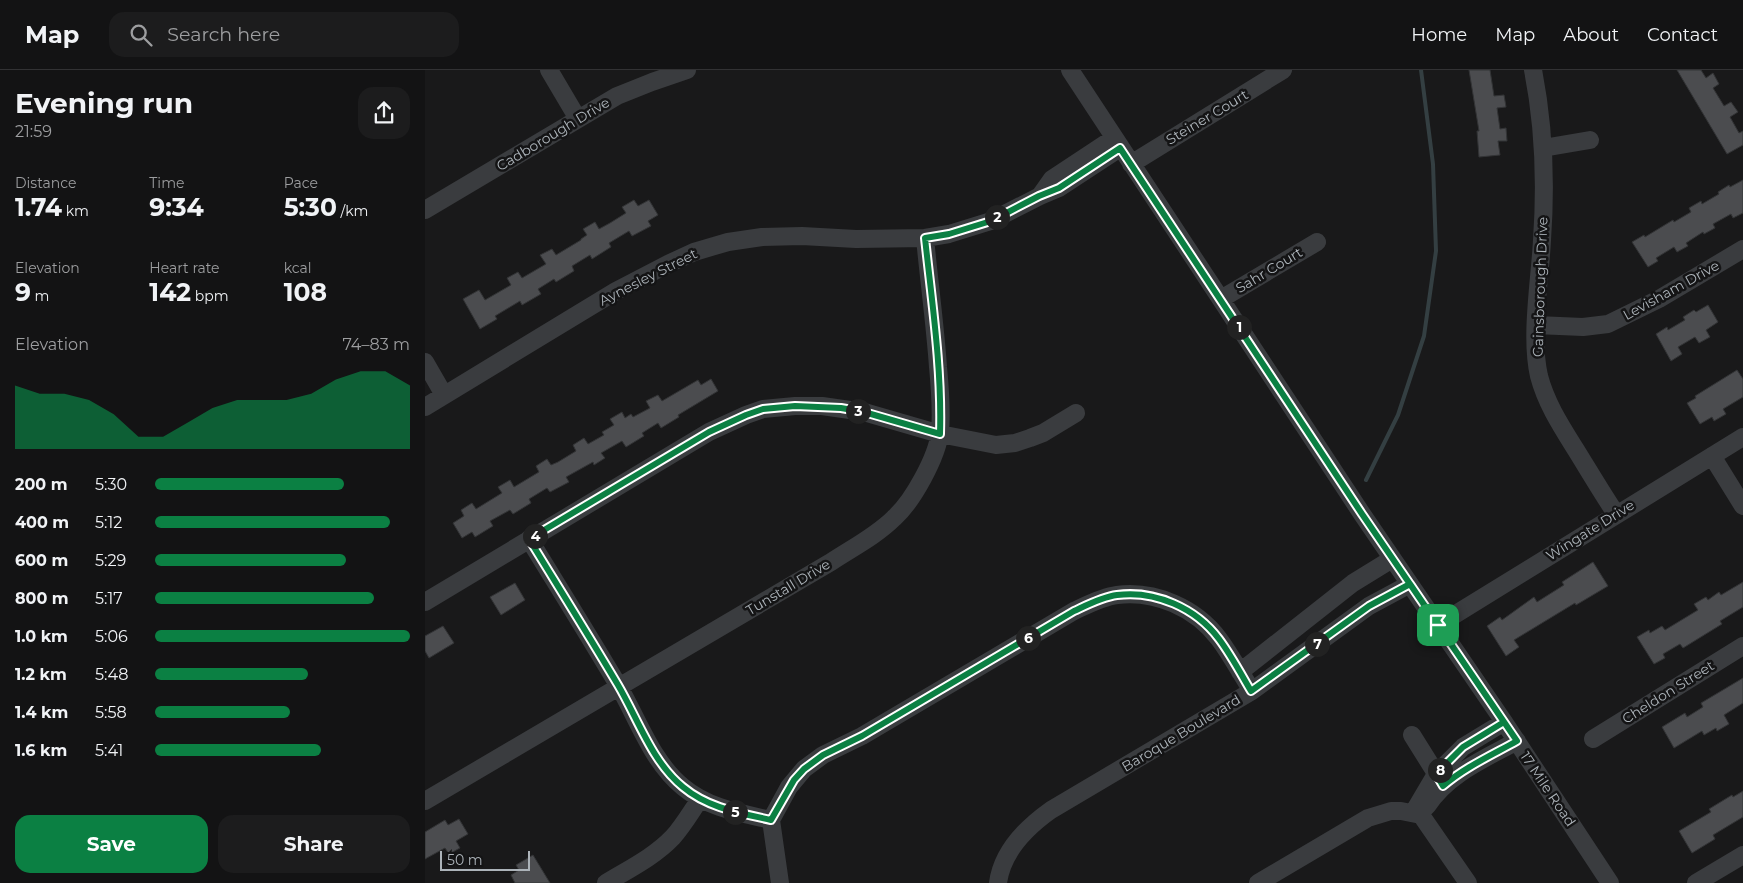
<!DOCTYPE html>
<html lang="en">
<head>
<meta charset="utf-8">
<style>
	body { margin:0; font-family:Montserrat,sans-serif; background:#1c1c1d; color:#f1f3f6; height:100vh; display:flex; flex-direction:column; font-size:19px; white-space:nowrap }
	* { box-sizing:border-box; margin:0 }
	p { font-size:16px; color:#9d9ea0 }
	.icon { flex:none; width:28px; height:28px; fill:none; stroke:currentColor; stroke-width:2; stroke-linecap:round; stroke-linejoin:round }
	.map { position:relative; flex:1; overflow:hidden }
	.side { display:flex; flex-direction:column; background:#131314; width:425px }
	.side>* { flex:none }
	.scale { position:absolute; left:15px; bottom:12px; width:90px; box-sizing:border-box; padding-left:5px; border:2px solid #acb3b9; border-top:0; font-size:14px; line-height:18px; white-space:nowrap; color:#acb3b9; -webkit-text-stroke:4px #141415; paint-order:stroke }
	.pin { position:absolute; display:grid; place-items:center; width:42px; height:42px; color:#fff; margin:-21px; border-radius:10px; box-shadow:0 2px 8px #0006 }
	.km { position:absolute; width:25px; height:25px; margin:-12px; border-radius:50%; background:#222; color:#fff; font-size:14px; line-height:25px; text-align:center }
	.round { display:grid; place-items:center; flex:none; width:52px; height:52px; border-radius:15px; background:#1c1c1d }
	.overview { display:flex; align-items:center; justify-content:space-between; height:85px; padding:0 15px }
	h1 { font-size:28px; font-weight:700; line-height:38px }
	.metrics { display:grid; grid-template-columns:repeat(3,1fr); gap:8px; height:85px; padding:5px 15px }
	.metrics div { display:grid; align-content:center }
	.metrics b { font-size:25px; font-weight:700 }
	.metrics small { font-size:14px; font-weight:400 }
	.metrics p { font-size:14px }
	.chart { height:140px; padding:10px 15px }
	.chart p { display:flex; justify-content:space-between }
	.chart svg { width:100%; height:90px; margin-top:5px; fill:#0b8043; opacity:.7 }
	.action { display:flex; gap:10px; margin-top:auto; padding:10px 15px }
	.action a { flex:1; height:58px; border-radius:15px; background:#0b8043; color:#fff; font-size:20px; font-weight:700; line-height:58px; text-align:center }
	.action a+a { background:#1c1c1d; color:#f1f3f6 }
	ul { padding:0 15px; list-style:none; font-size:16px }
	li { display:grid; grid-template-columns:80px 60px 1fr; align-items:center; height:38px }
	li i { height:12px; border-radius:6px; background:#0b8043 }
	header { display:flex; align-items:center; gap:30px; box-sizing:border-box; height:70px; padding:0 25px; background:#131314; border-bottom:1px solid #323234 }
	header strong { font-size:24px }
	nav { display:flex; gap:28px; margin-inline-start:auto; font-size:18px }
	.search { width:350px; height:45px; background:#1c1c1d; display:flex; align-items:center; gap:12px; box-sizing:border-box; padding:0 18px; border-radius:15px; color:#9d9ea0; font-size:19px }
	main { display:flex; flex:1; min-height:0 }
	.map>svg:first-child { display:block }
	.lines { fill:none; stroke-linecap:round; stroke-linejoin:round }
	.stream { stroke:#343f42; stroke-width:4 }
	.building { fill:#4b4c4f; stroke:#333436 }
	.minor { stroke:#3a3c3f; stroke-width:18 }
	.route-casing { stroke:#fff; stroke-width:10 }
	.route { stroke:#0b8043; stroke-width:6 }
	.labels { text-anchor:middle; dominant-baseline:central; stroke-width:5; stroke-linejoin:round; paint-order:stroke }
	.street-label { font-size:14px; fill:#acb3b9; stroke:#141415 }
</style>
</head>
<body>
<header>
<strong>Map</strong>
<div class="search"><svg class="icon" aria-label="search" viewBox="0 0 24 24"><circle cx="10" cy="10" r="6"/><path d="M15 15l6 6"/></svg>Search here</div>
<nav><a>Home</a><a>Map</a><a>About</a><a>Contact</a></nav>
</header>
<main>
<section class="side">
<div class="overview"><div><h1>Evening run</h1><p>21:59</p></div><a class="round"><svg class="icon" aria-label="share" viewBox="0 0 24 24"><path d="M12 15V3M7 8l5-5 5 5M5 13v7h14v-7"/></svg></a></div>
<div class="metrics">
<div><p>Distance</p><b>1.74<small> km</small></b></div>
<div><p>Time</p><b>9:34</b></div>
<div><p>Pace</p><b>5:30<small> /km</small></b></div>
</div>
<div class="metrics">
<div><p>Elevation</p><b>9<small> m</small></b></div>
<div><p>Heart rate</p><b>142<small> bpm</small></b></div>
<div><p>kcal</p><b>108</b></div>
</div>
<div class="chart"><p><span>Elevation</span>74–83 m</p>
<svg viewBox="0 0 160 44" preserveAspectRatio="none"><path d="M0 44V13L10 17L20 17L30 20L40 27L50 38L60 38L70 31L80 24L90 20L100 20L110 20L120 17L130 10L140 6L150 6L160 13V44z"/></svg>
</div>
<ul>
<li><b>200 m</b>5:30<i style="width:74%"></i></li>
<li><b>400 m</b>5:12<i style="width:92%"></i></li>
<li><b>600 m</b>5:29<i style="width:75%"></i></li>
<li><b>800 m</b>5:17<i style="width:86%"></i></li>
<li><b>1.0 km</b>5:06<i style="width:100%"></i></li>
<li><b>1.2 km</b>5:48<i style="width:60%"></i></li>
<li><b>1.4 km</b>5:58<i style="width:53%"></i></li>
<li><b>1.6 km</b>5:41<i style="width:65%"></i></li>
</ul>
<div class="action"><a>Save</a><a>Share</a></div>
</section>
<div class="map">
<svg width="1318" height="813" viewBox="0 0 1318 813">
	<rect width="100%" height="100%" fill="#19191a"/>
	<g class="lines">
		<path class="stream" d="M941 410 973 345 999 266 1011 181 1008 94 996 0"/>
	</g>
	<path class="building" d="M1044 0H1065L1069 26 1079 25 1081 37 1072 38 1075 59 1081 58 1082 71H1073L1075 85 1054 87 1052 61H1054Z
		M1252 0H1276L1281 8 1288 3 1294 14 1288 18 1299 36 1306 32 1313 42 1305 47 1314 63 1318 61V75L1302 84Z
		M1318 110V143L1308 148 1306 144 1288 154 1290 158 1279 164 1278 162 1261 173 1263 176 1252 182 1249 177 1231 188 1233 191 1223 197 1207 172 1219 165 1220 167 1248 150 1249 152 1266 142 1264 138 1276 131 1277 134 1294 124 1293 122 1304 115 1305 117Z
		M209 130 213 136 224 130 233 145 223 151 226 156 207 166 204 161 184 173 186 177 167 189 165 185 147 196 149 201 131 212 129 209 113 219 116 224 97 235 95 231 70 246 72 249 55 259 38 229 54 220 60 230 86 215 82 208 93 202 97 208 121 194 115 185 127 179 131 185 156 170V169L162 165 158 159 170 152 174 159 185 153 201 143 197 137Z
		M1283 235 1293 252 1281 260 1285 267 1274 273 1270 267 1253 277 1257 284 1246 291 1231 264 1242 257 1243 260 1260 250 1258 247 1269 240 1271 242Z
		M1312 300 1318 309V327L1298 339 1301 344 1289 351 1287 347 1275 354 1262 333 1271 328 1270 326Z
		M286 309 293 321 253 345 254 347 236 358 233 353 217 363 219 366 201 377 197 371 176 383 180 388 169 395 168 392 141 407 144 412 125 422 122 418 104 429 106 433 88 444 85 440 65 451 68 456 50 467 47 462 37 468 28 453 39 446 36 440 47 433 51 439 77 423 73 417 85 410 89 417 114 402 111 396 122 389 126 395 133 392 151 381 148 375 159 368 163 374 179 365 177 362 189 355 185 349 197 342 200 348 206 344 208 347 225 338 221 331 233 325 237 331 273 310 276 315Z
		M1168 492 1183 516 1151 535 1150 533 1089 570 1094 577 1081 586 1062 556 1075 547 1077 550 1109 527 1112 532 1139 515 1137 512Z
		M1318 512V537L1295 551 1297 554 1258 578 1255 574 1238 584 1240 588 1229 594 1212 567 1224 560 1225 563 1237 556 1240 560 1273 540 1269 534 1281 527 1283 530 1294 522 1296 525Z
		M90 513 100 530 76 545 65 527Z
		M18 556 29 573 4 588 0 581V566Z
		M1318 608V633L1299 645 1304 654 1292 661 1291 658 1279 665 1277 661 1249 678 1237 657 1260 643 1262 647 1278 637 1276 633Z
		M1318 721V747L1288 765 1290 769 1267 783 1254 761 1286 742 1284 739 1307 725 1308 727Z
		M34 749 43 764 31 771 35 778 24 784 20 778 0 789V762L20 750 23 755Z
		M108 785 125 813H90L86 805 94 800 91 795Z"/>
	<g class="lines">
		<path class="minor" d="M124 0 153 49
			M645 0 937 444 1079 652 1185 813
			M1108 0C1119 56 1121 113 1117 170 1115 210 1105 267 1114 306 1121 333 1136 356 1151 380 1164 401 1177 423 1191 444
			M689 68 627 109 615 126 634 118 695 78
			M1118 78 1165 70
			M706 94 858 0
			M0 140 192 26 227 12 262 0
			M796 229 892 172
			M1111 255 1158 257 1183 254 1234 229 1318 179
			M0 292 19 325
			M0 337 191 221 243 194 269 182 303 172 337 167 377 166 431 169 500 168 524 164 566 151 615 126
			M1287 386 1318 436
			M104 469C134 518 164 566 193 615 213 649 227 692 258 717 283 738 315 743 346 750
			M0 532 284 362 321 345 338 339 370 336H397L439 342 515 364 571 375 590 373 605 368 618 363 651 343
			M1013 555 1318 367
			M815 602 928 513 967 489
			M987 665 1017 713
			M1168 669 1318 576
			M0 731 406 492C427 478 451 466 469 448 488 431 512 387 515 362 517 340 515 318 513 297 510 254 504 211 500 168
			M1002 736C1023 704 1059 689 1092 671
			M988 743 1011 704 1038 677 1079 652
			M996 745 1043 813
			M181 813C204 799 229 787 248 767 258 756 266 742 275 729
			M355 813 346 750 364 717 379 699 398 685 437 666 649 541C662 535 677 527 692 525 730 520 771 538 794 569 806 585 816 604 827 621
			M573 813C577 782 602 757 626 740L827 621 944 536 985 514
			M833 813 943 748 966 741H976L996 745
			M1271 813 1318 785"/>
	</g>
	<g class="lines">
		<defs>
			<path id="route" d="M1013 555C988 518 962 481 937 444L695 78 634 118 614 126 566 151 524 164 500 168C507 233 517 298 515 364L439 342 416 338 370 336 338 339 321 345 284 362 104 469C134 518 164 566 193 615 213 649 227 692 258 717 283 738 315 743 346 750L369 710 379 699 398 685 437 666 649 541C662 535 677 527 692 525 730 520 771 538 794 569 806 585 816 604 826 621L944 536 985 514 1079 652 1038 677 1011 704 1018 716C1040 697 1067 685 1092 671L1013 555"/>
		</defs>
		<use href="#route" class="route-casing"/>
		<use href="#route" class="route"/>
	</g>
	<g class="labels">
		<g class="street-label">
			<text transform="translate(782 47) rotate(-31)">Steiner Court</text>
			<text transform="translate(128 64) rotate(-31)">Cadborough Drive</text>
			<text transform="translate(844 200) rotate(-31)">Sahr Court</text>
			<text transform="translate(223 207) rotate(-27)">Aynesley Street</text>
			<text transform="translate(1115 217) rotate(-88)">Gainsborough Drive</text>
			<text transform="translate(1246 220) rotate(-29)">Levisham Drive</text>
			<text transform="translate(1165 460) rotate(-32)">Wingate Drive</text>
			<text transform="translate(363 517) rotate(-31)">Tunstall Drive</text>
			<text transform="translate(1243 622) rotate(-32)">Cheldon Street</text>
			<text transform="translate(756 663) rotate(-31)">Baroque Boulevard</text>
			<text transform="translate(1123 719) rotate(56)">17 Mile Road</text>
		</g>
	</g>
</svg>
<div class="scale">50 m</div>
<div class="pin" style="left:1013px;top:555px;background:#1e9e55"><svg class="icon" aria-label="arrive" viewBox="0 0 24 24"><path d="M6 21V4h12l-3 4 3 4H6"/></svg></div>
<b class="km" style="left:814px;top:257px">1</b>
<b class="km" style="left:572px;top:147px">2</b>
<b class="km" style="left:433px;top:341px">3</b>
<b class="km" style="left:110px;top:466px">4</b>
<b class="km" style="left:310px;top:742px">5</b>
<b class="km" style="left:603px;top:568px">6</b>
<b class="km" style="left:892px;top:574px">7</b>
<b class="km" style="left:1015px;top:700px">8</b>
</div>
</main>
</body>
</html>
